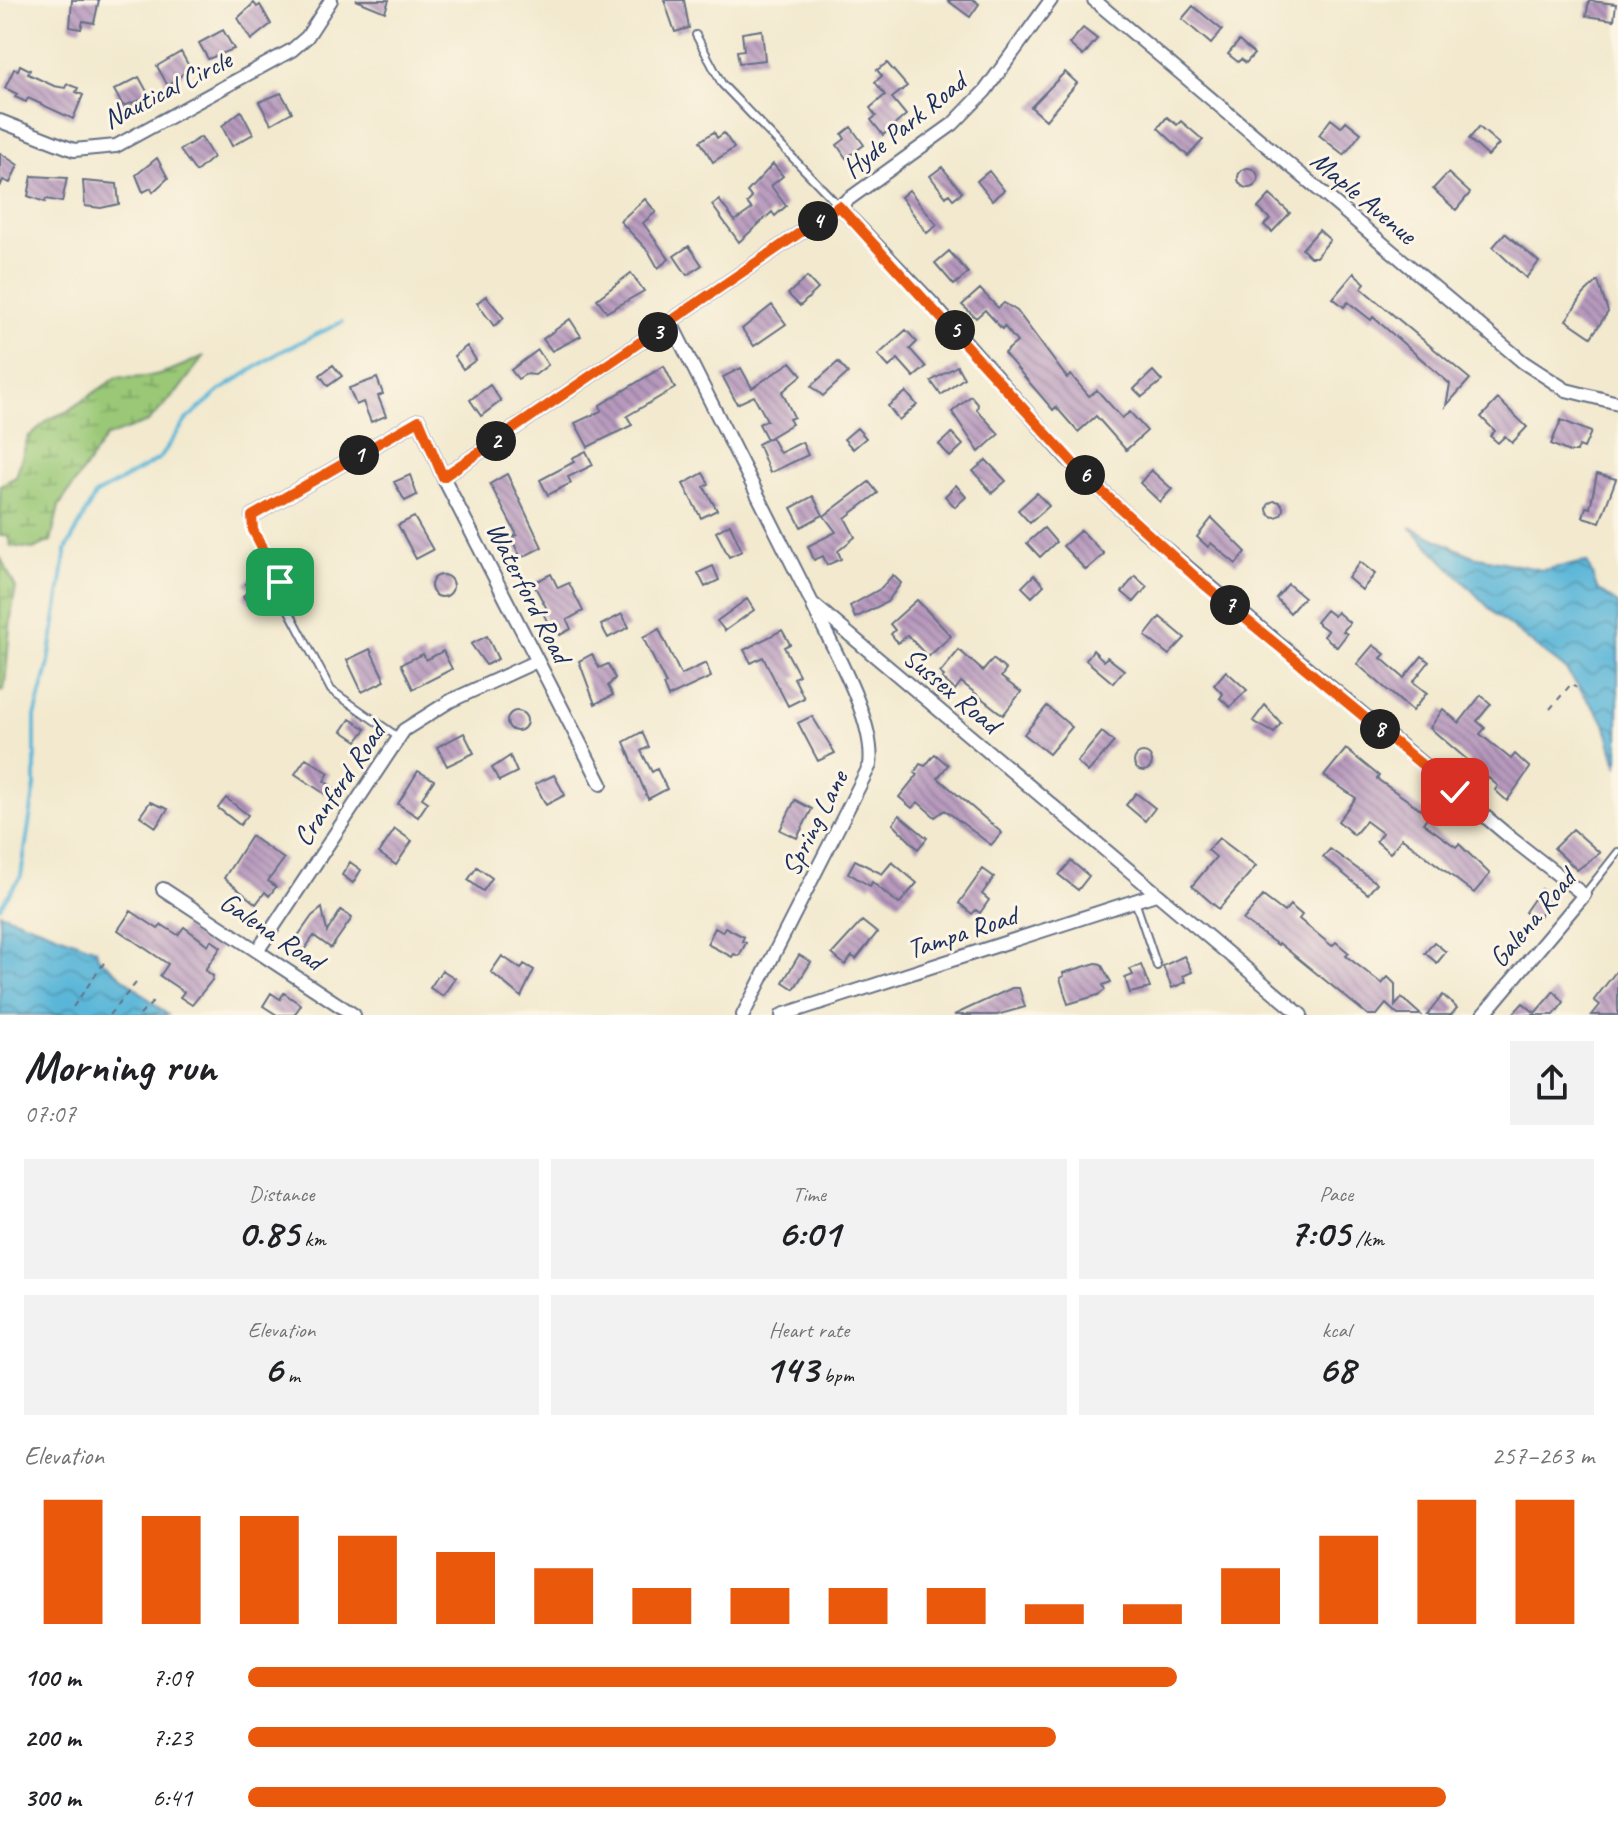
<!DOCTYPE html>
<html lang="en">
<head>
<meta charset="utf-8">
<style>
	body { margin:0; font-family:Caveat,sans-serif; background:#f2f2f2; color:#202124; height:100vh; display:flex; flex-direction:column; font-size:30px; white-space:nowrap }
	* { box-sizing:border-box; margin:0 }
	p { font-size:26px; color:#757577 }
	.icon { flex:none; width:44px; height:44px; fill:none; stroke:currentColor; stroke-width:2; stroke-linecap:round; stroke-linejoin:round }
	.map { position:relative; height:1015px; overflow:hidden }
	.drawer { display:flex; flex-direction:column; background:#fff; flex:1 }
	.drawer>* { flex:none }
	.pin { position:absolute; display:grid; place-items:center; width:68px; height:68px; color:#fff; margin:-34px; border-radius:16px; box-shadow:0 4px 12px #0006 }
	.km { position:absolute; width:40px; height:40px; margin:-20px; border-radius:50%; background:#222; color:#fff; font-size:22px; line-height:40px; text-align:center }
	.round { display:grid; place-items:center; flex:none; width:84px; height:84px; border-radius:0px; background:#f2f2f2 }
	.head { display:flex; align-items:center; justify-content:space-between; height:136px; padding:0 24px }
	h1 { font-size:44px; font-weight:800; line-height:60px }
	.metrics { display:grid; grid-template-columns:repeat(3,1fr); gap:12px; height:136px; padding:8px 24px }
	.metrics div { display:grid; align-content:center; border-radius:0px; background:#f2f2f2; text-align:center }
	.metrics b { font-size:40px; font-weight:800 }
	.metrics small { font-size:22px; font-weight:400 }
	.metrics p { font-size:22px }
	.chart { height:224px; padding:16px 24px }
	.chart p { display:flex; justify-content:space-between }
	.chart svg { width:100%; height:144px; margin-top:8px; stroke:#ea580c; stroke-width:6 }
	ul { padding:0 24px; list-style:none; font-size:26px }
	li { display:grid; grid-template-columns:128px 96px 1fr; align-items:center; height:60px }
	li i { height:20px; border-radius:10px; background:#ea580c }
	.map>svg:first-child { display:block }
	.wetland { fill:url(#wetland-marsh); stroke:#5a7c6a; stroke-width:2 }
	.water { fill:url(#water-waves); stroke:#3a729b; stroke-width:2 }
	.lines { fill:none; stroke-linecap:round; stroke-linejoin:round }
	.stream { stroke:#5ab6d8; stroke-width:4 }
	.building { fill:url(#building-back-hatch) }
	.lane-casing { stroke:#667085; stroke-width:10 }
	.street-casing { stroke:#667085; stroke-width:16 }
	.path { stroke:#667085; stroke-width:2; stroke-dasharray:6 6; stroke-linecap:butt }
	.lane { stroke:#fff; stroke-width:6 }
	.street { stroke:#fff; stroke-width:12 }
	.route-casing { stroke:#fff; stroke-width:16 }
	.route { stroke:#ea580c; stroke-width:10 }
	.labels { text-anchor:middle; dominant-baseline:central; stroke-width:6; stroke-linejoin:round; paint-order:stroke }
	.street-label { font-size:28px; fill:#1b2f5e; stroke:#fcf5e5 }
</style>
</head>
<body>
<div class="map">
<svg width="1618" height="1015" viewBox="0 0 1618 1015">
	<defs>
		<pattern id="wetland-marsh" width="20" height="14" patternUnits="userSpaceOnUse" patternTransform="scale(2)"><rect width="20" height="14" fill="#9ac876"/><path d="M1 5h8M5 5V1M11 12h8M15 12V8" fill="none" stroke="#7da364"/></pattern>
		<pattern id="water-waves" width="16" height="10" patternUnits="userSpaceOnUse" patternTransform="scale(2)"><rect width="16" height="10" fill="#5ab6d8"/><path d="M0 5q4-4 8 0t8 0" fill="none" stroke="#4a94b2"/></pattern>
		<pattern id="building-back-hatch" width="6" height="6" patternUnits="userSpaceOnUse" patternTransform="scale(2)"><rect width="6" height="6" fill="#b799bd"/><path d="M-1 5l2 2M0 0l6 6M5-1l2 2" fill="none" stroke="#947d9d"/></pattern>
	</defs>
	<rect width="100%" height="100%" fill="#fcf5e5"/>
	<filter id="ink" filterUnits="userSpaceOnUse"><feTurbulence type="fractalNoise" baseFrequency=".0125" numOctaves="2"/><feDisplacementMap in="SourceGraphic" scale="16" xChannelSelector="R" yChannelSelector="G"/><feConvolveMatrix kernelMatrix="1 2 1 2 8 2 1 2 1" color-interpolation-filters="sRGB"/></filter>
	<filter id="wash" filterUnits="userSpaceOnUse"><feTurbulence type="fractalNoise" baseFrequency=".006" numOctaves="4" result="noise"/><feDisplacementMap in="SourceGraphic" scale="32" xChannelSelector="R" yChannelSelector="G"/><feGaussianBlur stdDeviation="1.8" result="paint"/><feColorMatrix in="noise" values="0 0 0 0 0 0 0 0 0 0 0 0 0 0 0 0 0 1.4 0 .05"/><feComposite in="paint" operator="in"/></filter>
	<g filter="url(#wash)">
		<rect width="100%" height="100%" fill="#f2e9ce"/>
		<path class="wetland" d="M204 356 178 391 148 422 106 437 59 506 51 541 33 549 11 546 8 536H0V485L16 477 28 437 51 418 66 412 117 377C150 381 174 370 204 356Z
			M0 557 16 588C8 622 9 656 4 690L0 691Z"/>
		<path class="water" d="M1410 527 1473 556 1542 570 1587 562 1598 590 1618 604V768L1605 723 1565 669 1496 615Z
			M0 913 96 949 98 957 168 1015H0Z"/>
		<g class="lines">
			<path class="stream" d="M0 907 21 876 35 786V717L48 667 66 550 95 495 159 459 187 419 221 390 278 353 342 322"/>
		</g>
		<g id="blocks">
			<path class="building" d="M72 0H99L94 23 83 21 81 29 70 27Z
				M356 0H389L385 12Z
				M664 0H684L689 28 675 32Z
				M947 0H974L979 4 970 17Z
				M1589 1 1616 4 1614 20 1586 16Z
				M254 3 257 7 260 5 271 24 251 40 238 18Z
				M1193 6 1222 30 1211 44 1182 19Z
				M1083 28 1097 39 1083 56 1069 44Z
				M223 30 234 49 208 59 199 43Z
				M762 30 765 60 739 63 737 51 744 50 742 33Z
				M1239 41 1254 54 1246 63 1241 59 1238 62 1228 54Z
				M181 52 190 68 168 86 157 66Z
				M887 63 907 86 892 98 906 115 883 135 871 120 876 116 870 108 885 95 875 82 882 76 877 70Z
				M20 65 30 70 28 74 54 86 65 88 67 84 78 88 76 92 83 95 73 119 28 98 26 102 15 97 17 94 5 88 14 69 18 70Z
				M1065 72 1077 83 1046 120 1031 107Z
				M139 77 150 97 123 106 114 90Z
				M281 93 292 112 271 124 259 102Z
				M241 111 253 134 232 146 222 126Z
				M1167 117 1177 125 1181 121 1203 140 1188 156 1158 128Z
				M1331 119 1341 127 1346 121 1361 133 1344 155 1319 135Z
				M851 127 864 145 846 158 837 145 845 139 842 134Z
				M1479 127 1499 144 1488 156 1469 139Z
				M714 132 717 138 724 133 734 148 713 162 700 141Z
				M201 137 213 157 196 172 180 150Z
				M0 153 18 165 10 183 3 180 0 187Z
				M157 158 168 178 153 192 151 188 143 192 136 175Z
				M773 164 783 176 771 186 786 206 775 216 772 212 739 242 712 205 719 200 735 221 752 209 747 203 752 198 747 192Z
				M942 167 962 192 953 199 949 194 946 197 930 176Z
				M1238 178a10 10 0 1 1 20 0a10 10 0 1 1-20 0Z
				M989 171 1004 190 992 200 977 181Z
				M1448 173 1470 193 1456 210 1433 189Z
				M32 176 67 178 62 202 46 199 45 202 28 196Z
				M83 181 117 184 119 204 101 208 85 206Z
				M909 190 937 225 927 233 901 197Z
				M1270 195 1290 213 1272 232 1264 225 1270 219 1258 208Z
				M645 199 656 212 643 223 669 259 658 268 649 252 620 221Z
				M1319 230 1330 240 1316 257H1310L1302 249Z
				M1505 233 1539 262 1526 278 1493 247Z
				M689 246 702 265 687 275 674 256Z
				M949 251 968 273 954 285 935 263Z
				M631 273 644 291 607 312 597 299Z
				M1354 273 1365 283 1361 288 1470 379 1446 406 1450 384 1373 317 1371 320 1348 302 1344 307 1333 298Z
				M807 277 818 289 800 306 788 294Z
				M1598 281 1608 312 1591 337 1566 320 1584 294Z
				M980 289 998 308 1004 303 1017 311 1067 378 1071 375 1089 396 1097 390 1122 418 1130 412 1147 431 1126 450 1096 416 1078 432 1056 407 1053 410 1004 353 1017 342 1004 326 1002 329 985 310 976 318 962 305Z
				M486 296 504 318 494 326 477 303Z
				M772 305 786 324 754 346 742 329Z
				M570 319 581 336 552 351 543 339Z
				M906 330 917 342 910 349 926 367 914 377 898 359 889 367 878 355Z
				M467 346 476 360 463 369 454 356Z
				M538 350 548 365 535 375 526 374 518 379 511 370Z
				M791 362 802 375 782 392 794 417 789 419 792 424 767 439 759 424 767 420 754 396 737 404 723 377 741 368 752 388Z
				M838 362 848 373 823 396 811 386Z
				M333 365 342 376 328 386 320 375Z
				M664 366 675 388 627 416 632 425 588 447 575 423 601 411 600 405Z
				M957 366 964 378 941 395 931 381Z
				M1153 371 1162 381 1142 397 1134 389Z
				M377 378 383 394 378 396 386 416 371 422 363 402 356 405 349 388Z
				M490 385 501 401 481 416 470 400Z
				M906 392 917 405 899 420 888 406Z
				M971 396 978 404 977 410 999 434 979 452 952 412Z
				M1498 399 1527 427 1512 443 1505 436 1498 443 1490 436 1495 431 1481 417Z
				M1561 420 1591 432 1584 448 1579 446 1577 452H1569L1551 444Z
				M857 428 866 438 853 449 844 439Z
				M952 433 963 445 950 457 939 444Z
				M771 437 780 453 802 442 808 455 770 473 758 444Z
				M586 451 593 465 568 477 571 483 548 495 540 480 574 462 572 458Z
				M986 460 1006 481 992 493 973 471Z
				M1151 470 1172 489 1160 502 1140 483Z
				M703 473 709 484 704 487 717 510 701 518 683 484Z
				M507 474 542 547 521 558 511 538 517 535 490 484Z
				M1597 474 1616 479 1600 522 1583 517 1586 507 1590 508Z
				M410 475 417 495 405 501 394 482Z
				M869 482 878 493 845 518 855 537 838 551 841 559 827 565 823 556 814 560 808 546 836 532 824 516Z
				M956 485 966 497 955 507 945 496Z
				M1037 493 1049 506 1030 523 1018 510Z
				M813 496 823 515 801 527 791 508Z
				M1267 509a8 8 0 1 1 16 0a8 8 0 1 1-16 0Z
				M414 517 433 550 416 559 398 525Z
				M1212 518 1246 552 1236 564 1211 543 1208 547 1197 537Z
				M730 524 742 551 729 557 716 532Z
				M1044 528 1056 542 1040 557 1027 543Z
				M1081 530 1104 554 1086 570 1063 546Z
				M1360 562 1375 574 1362 590 1348 578Z
				M713 566 719 580 705 587 698 573Z
				M256 570 275 585 255 608 243 597 250 588 245 584Z
				M551 574 558 588 569 583 583 611 567 620 571 629 560 635 556 626 551 629 543 613 548 611 533 583Z
				M893 575 901 583 887 602 855 618 850 606 880 589Z
				M1034 575 1044 585 1032 597 1022 587Z
				M431 586a11 11 0 1 1 22 0a11 11 0 1 1-22 0Z
				M1135 576 1147 587 1134 602 1122 592Z
				M1288 584 1304 597 1290 613 1276 598Z
				M747 599 754 610 725 631 717 621Z
				M917 600 951 636 928 657 907 635 898 643 891 634 895 630 890 624Z
				M1326 610 1334 616 1337 612 1350 623 1343 631 1347 634 1337 647 1324 636 1328 631 1316 622Z
				M622 614 629 627 608 638 601 625Z
				M1160 617 1185 638 1169 655 1145 636Z
				M659 629 681 675 706 663 711 677 668 697 663 685 666 684 643 638Z
				M782 630 790 644 784 647 799 675 794 678 804 698 788 706 763 657 751 663 744 650Z
				M487 636 498 659 486 665 471 644Z
				M1373 645 1385 654 1381 658 1404 678 1422 656 1429 662 1413 682 1427 693 1412 711 1357 664Z
				M370 649 385 681 362 692 347 660Z
				M959 650 983 671 993 659 1006 670 1001 677 1021 692 1003 715 961 682 955 690 942 678 944 676 940 673Z
				M1093 650 1104 661 1107 657 1124 670 1113 683 1086 660Z
				M443 651 452 669 413 689 401 664 423 654 426 660Z
				M592 654 599 668 608 664 615 678 608 686 613 695 595 704 579 661Z
				M1226 671 1247 690 1230 707 1220 698 1223 694 1214 685Z
				M1481 695 1491 704 1477 721 1485 728 1480 734 1511 759 1515 754 1530 768 1507 801 1495 790 1498 786 1430 728 1443 709 1459 723Z
				M1265 705 1281 723 1274 733 1253 721Z
				M1047 706 1072 727 1049 754 1024 734Z
				M507 721a10 10 0 1 1 20 0a10 10 0 1 1-20 0Z
				M812 716 835 753 818 761 798 723Z
				M350 719 366 729 357 741 342 731Z
				M642 732 649 747 641 751 652 772 657 769 667 789 648 799 624 742Z
				M1102 732 1114 742 1088 772 1077 762Z
				M464 733 474 753 447 766 437 747Z
				M1346 749 1379 776 1377 779 1429 815 1423 823 1456 847 1459 844 1490 874 1474 893 1402 838 1390 853 1376 841 1382 833 1366 821 1354 835 1338 821 1356 798 1324 776Z
				M1134 762a9 9 0 1 1 18 0a9 9 0 1 1-18 0Z
				M935 754 948 765 938 778 1002 833 991 845 945 810 935 817 918 802 912 808 899 797 917 775 914 773 920 764 925 766Z
				M510 756 517 772 499 781 492 768Z
				M306 758 329 773 324 781 334 788 328 796 295 774Z
				M418 771 434 780 422 798 428 802 418 817 398 804Z
				M554 775 565 795 546 805 535 784Z
				M1136 793 1155 808 1145 821 1126 805Z
				M226 798 248 815 240 825 218 808Z
				M795 800 812 809 797 838 780 830Z
				M150 802 168 809 156 827 140 816Z
				M899 815 927 838 918 849 893 824Z
				M395 829 412 841 396 865 379 853Z
				M1573 829 1600 853 1577 870 1554 848Z
				M251 836 284 859 268 881 276 887 269 896 265 892 256 904 224 878Z
				M1219 838 1256 866 1219 909 1192 886 1216 857 1208 850Z
				M1330 849 1377 883 1368 894 1323 857Z
				M855 860 882 874 892 862 917 883 899 904 872 882 870 886 848 873Z
				M1071 861 1089 876 1078 890 1059 875Z
				M350 862 361 870 353 883 342 875Z
				M477 867 492 878 483 891 468 880Z
				M983 869 994 877 982 894 989 900 980 913 976 910 972 914 959 903Z
				M1541 889 1553 898 1536 920 1525 912Z
				M1263 896 1284 912 1290 905 1302 915 1299 919 1332 946 1336 942 1349 953 1346 956 1382 984 1388 977 1395 984V1006L1402 998 1421 1015H1398L1386 1004 1377 1015H1368L1279 943 1278 945 1243 920Z
				M322 908 327 932 341 910 352 918 331 948 314 936 304 950 293 943 312 916Z
				M131 911 158 929 162 925 178 935 184 927 208 945 211 940 221 947 205 970 213 976 212 980 192 1005 180 997 184 992 160 976 168 964 118 930Z
				M862 921 877 933 856 959 852 956 845 965 832 954Z
				M725 927 744 937 742 941 746 943 739 956 734 954 732 957 707 944 715 928 722 932Z
				M1434 942 1446 952 1437 963 1425 953Z
				M799 955 811 962 794 989 783 982Z
				M502 956 521 969 524 964 534 970 521 997 491 972Z
				M1184 956 1192 972 1183 976 1186 982 1172 988 1163 966Z
				M1096 963 1101 964 1111 982 1103 985 1105 990 1098 995 1068 1004 1060 978 1064 976 1063 973Z
				M1141 965 1150 988 1130 993 1125 978 1133 975 1130 969Z
				M1618 969V1015H1592L1600 1005 1594 1000Z
				M442 970 455 978 443 996 430 988Z
				M1012 988H1019L1025 1007 997 1015H954Z
				M1554 991 1564 1002 1554 1015H1512L1523 1003 1535 1013Z
				M271 993 280 999 284 993 301 1005 294 1015H277L263 1006Z
				M1443 995 1457 1008 1451 1015H1427Z"/>
		</g>
	</g>
	<g filter="url(#ink)">
		<use href="#blocks" fill-opacity="0" stroke="#667085" stroke-width="2"/>
		<g class="lines">
			<defs>
				<path id="lane" d="M696 35 722 84 839 206
					M252 516 253 530 280 582 286 605 331 690 398 737
					M1584 895 1618 852
					M1135 901 1157 966"/>
				<path id="street" d="M1094 0 1523 362 1566 390 1618 403
					M0 121 74 150 116 146 292 50 307 37 331 0
					M839 206 931 302 1067 458 1143 530 1512 839 1584 895 1483 1015
					M671 323 812 603 1301 1015
					M443 477 839 206 953 124 985 91 1051 0
					M252 516 419 420 443 477 601 784
					M163 889 354 1015
					M258 950 404 730 450 701 537 661
					M743 1015 870 765C876 721 832 647 813 606
					M782 1015 1156 894"/>
			</defs>
			<use href="#lane" class="lane-casing"/>
			<use href="#street" class="street-casing"/>
			<path class="path" d="M1550 709 1572 683 1576 688
				M73 1007 106 960
				M109 1015 136 983
				M140 1015 154 1001"/>
			<use href="#lane" class="lane"/>
			<use href="#street" class="street"/>
		</g>
	</g>
	<g class="lines" filter="url(#ink)">
		<defs>
			<path id="route" d="M280 582 253 530 252 516 419 420 443 477 839 206 1085 476 1201 582 1455 792"/>
		</defs>
		<use href="#route" class="route-casing"/>
		<use href="#route" class="route"/>
	</g>
	<g class="labels">
		<g class="street-label">
			<text transform="translate(167 89) rotate(-27)">Nautical Circle</text>
			<text transform="translate(904 125) rotate(-39)">Hyde Park Road</text>
			<text transform="translate(1364 197) rotate(40)">Maple Avenue</text>
			<text transform="translate(529 592) rotate(63)">Waterford Road</text>
			<text transform="translate(952 690) rotate(40)">Sussex Road</text>
			<text transform="translate(339 784) rotate(-56)">Cranford Road</text>
			<text transform="translate(814 823) rotate(-63)">Spring Lane</text>
			<text transform="translate(1532 918) rotate(-50)">Galena Road</text>
			<text transform="translate(272 931) rotate(34)">Galena Road</text>
			<text transform="translate(962 932) rotate(-18)">Tampa Road</text>
		</g>
	</g>
</svg>
<div class="pin" style="left:280px;top:582px;background:#1e9e55"><svg class="icon" aria-label="arrive" viewBox="0 0 24 24"><path d="M6 21V4h12l-3 4 3 4H6"/></svg></div>
<div class="pin" style="left:1455px;top:792px;background:#d93025"><svg class="icon" aria-label="check" viewBox="0 0 24 24"><path d="M5 12l5 5 9-10"/></svg></div>
<b class="km" style="left:359px;top:455px">1</b>
<b class="km" style="left:496px;top:441px">2</b>
<b class="km" style="left:658px;top:332px">3</b>
<b class="km" style="left:818px;top:221px">4</b>
<b class="km" style="left:955px;top:330px">5</b>
<b class="km" style="left:1085px;top:475px">6</b>
<b class="km" style="left:1230px;top:605px">7</b>
<b class="km" style="left:1380px;top:729px">8</b>
</div>
<section class="drawer">
<div class="head"><div><h1>Morning run</h1><p>07:07</p></div><a class="round"><svg class="icon" aria-label="share" viewBox="0 0 24 24"><path d="M12 15V3M7 8l5-5 5 5M5 13v7h14v-7"/></svg></a></div>
<div class="metrics">
<div><p>Distance</p><b>0.85<small> km</small></b></div>
<div><p>Time</p><b>6:01</b></div>
<div><p>Pace</p><b>7:05<small> /km</small></b></div>
</div>
<div class="metrics">
<div><p>Elevation</p><b>6<small> m</small></b></div>
<div><p>Heart rate</p><b>143<small> bpm</small></b></div>
<div><p>kcal</p><b>68</b></div>
</div>
<div class="chart"><p><span>Elevation</span>257–263 m</p>
<svg viewBox="0 0 160 44" preserveAspectRatio="none"><path d="M5 44V6M15 44V11M25 44V11M35 44V17M45 44V22M55 44V27M65 44V33M75 44V33M85 44V33M95 44V33M105 44V38M115 44V38M125 44V27M135 44V17M145 44V6M155 44V6"/></svg>
</div>
<ul>
<li><b>100 m</b>7:09<i style="width:69%"></i></li>
<li><b>200 m</b>7:23<i style="width:60%"></i></li>
<li><b>300 m</b>6:41<i style="width:89%"></i></li>
</ul>
</section>
</body>
</html>
